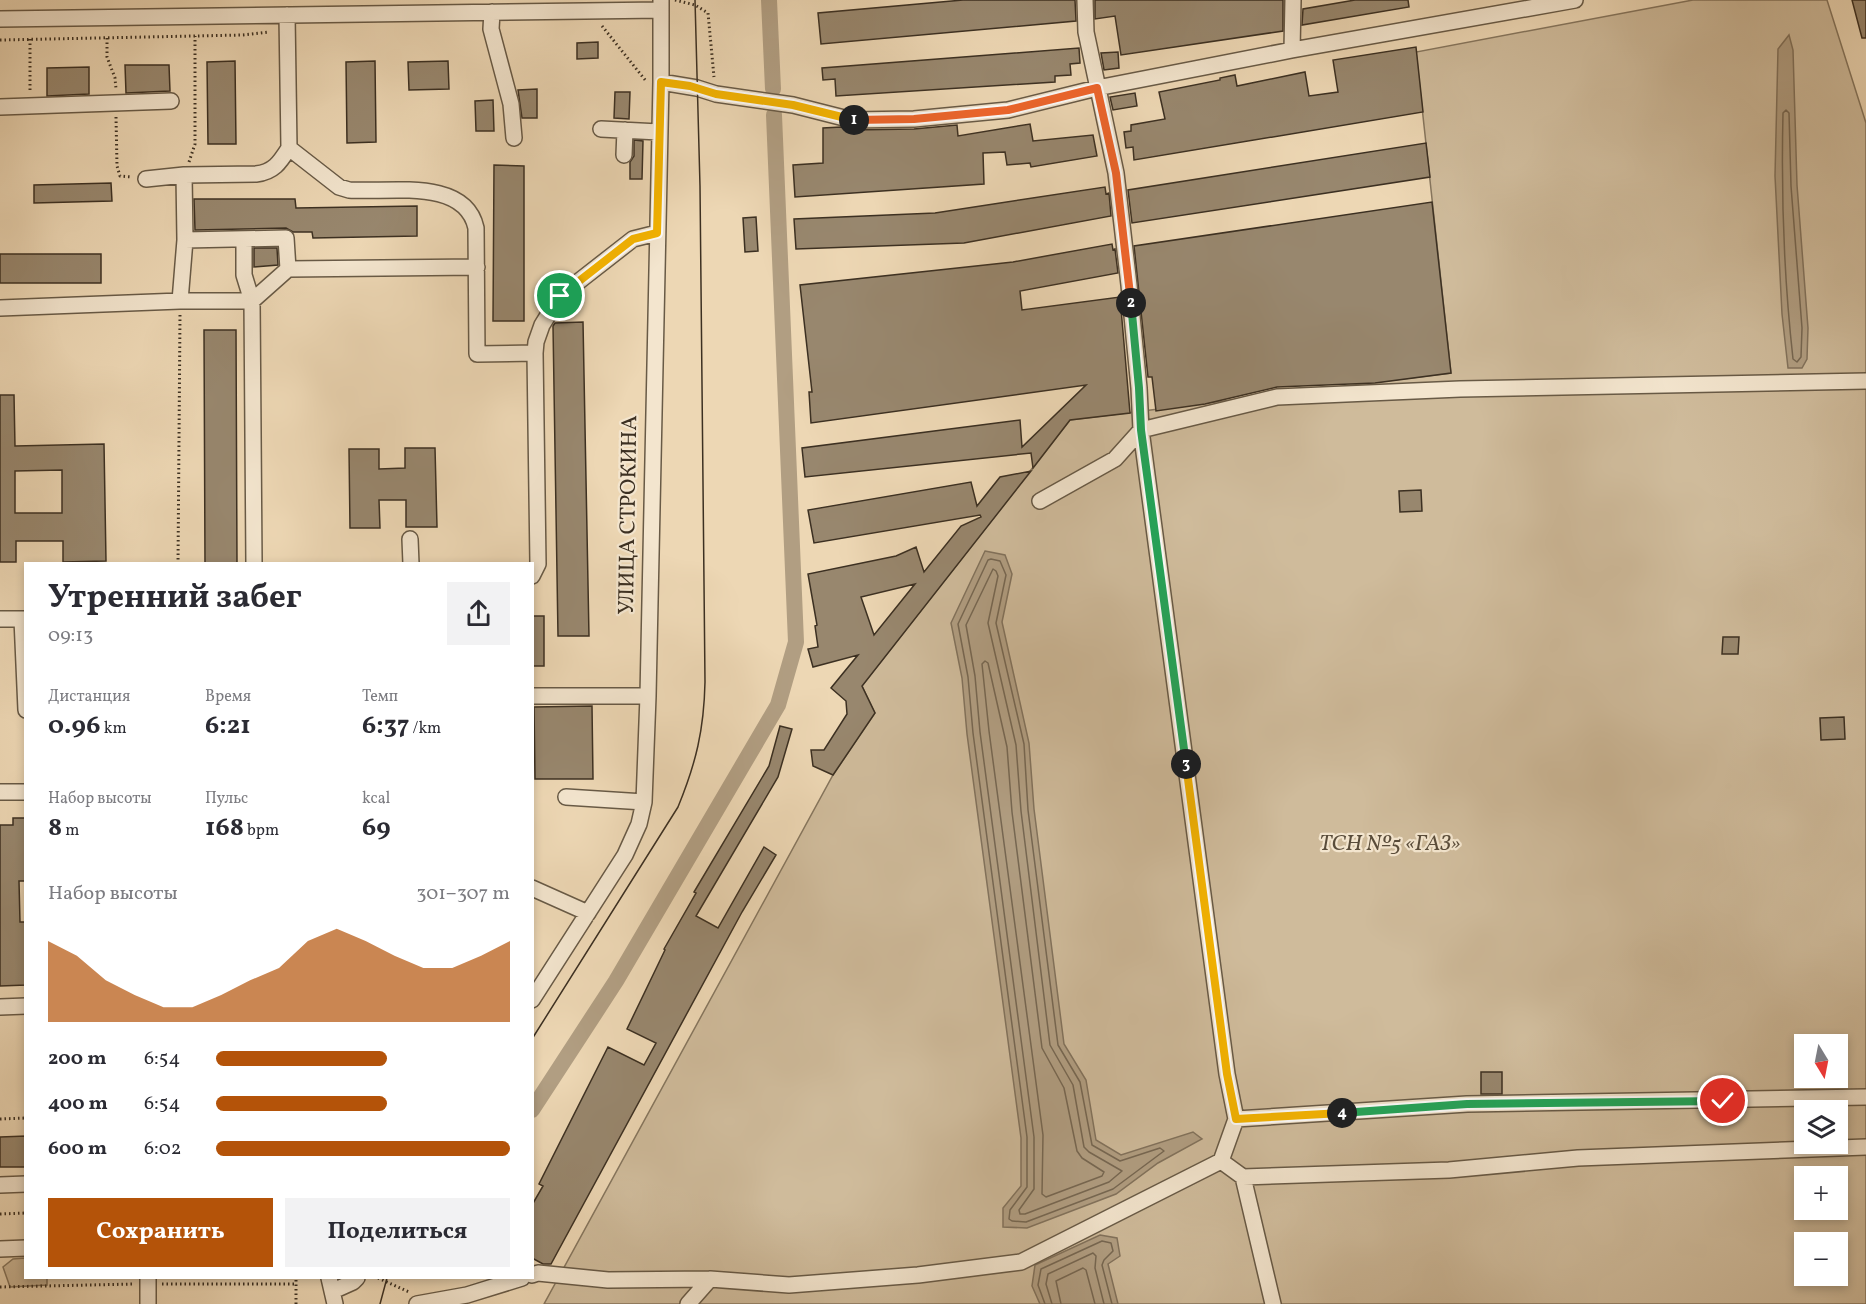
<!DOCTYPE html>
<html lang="ru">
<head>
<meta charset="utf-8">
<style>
	body { margin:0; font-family:Vollkorn,serif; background:#f2f2f3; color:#2b2b33; height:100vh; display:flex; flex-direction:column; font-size:22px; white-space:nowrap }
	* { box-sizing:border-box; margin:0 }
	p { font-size:20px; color:#7c7c81 }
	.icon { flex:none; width:33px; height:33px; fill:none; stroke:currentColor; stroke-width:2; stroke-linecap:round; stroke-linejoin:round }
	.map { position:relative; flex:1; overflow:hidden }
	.drawer { position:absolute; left:24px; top:562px; width:510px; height:717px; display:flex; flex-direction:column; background:#fff; border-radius:0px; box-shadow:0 3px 9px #0003 }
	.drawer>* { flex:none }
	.needle { width:39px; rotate:170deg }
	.fabs { position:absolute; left:1794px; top:1034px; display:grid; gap:12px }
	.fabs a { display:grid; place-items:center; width:54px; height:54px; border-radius:0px; background:#fff; box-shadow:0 3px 9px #0003; font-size:30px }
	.pin { position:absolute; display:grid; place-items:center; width:51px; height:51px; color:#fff; margin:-26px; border:3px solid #fff; border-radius:50%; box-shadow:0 2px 6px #0007 }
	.km { position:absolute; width:30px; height:30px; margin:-15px; border-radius:50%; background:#222; color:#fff; font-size:16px; line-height:30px; text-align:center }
	.round { display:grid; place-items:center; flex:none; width:63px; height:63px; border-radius:0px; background:#f2f2f3 }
	.summary { display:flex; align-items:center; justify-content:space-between; height:102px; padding:0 24px }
	h1 { font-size:33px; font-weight:700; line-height:45px }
	.metrics { display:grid; grid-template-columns:repeat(3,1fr); gap:9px; height:102px; padding:6px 24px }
	.metrics div { display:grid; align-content:center }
	.metrics b { font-size:26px; font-weight:700 }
	.metrics small { font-size:16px; font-weight:400 }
	.metrics p { font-size:16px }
	.chart { height:168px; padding:12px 24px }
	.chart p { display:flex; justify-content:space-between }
	.chart svg { width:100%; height:108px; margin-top:6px; fill:#b45309; opacity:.7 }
	.button { display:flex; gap:12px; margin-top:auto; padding:12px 24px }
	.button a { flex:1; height:69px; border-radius:0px; background:#b45309; color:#fff; font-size:24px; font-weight:700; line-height:69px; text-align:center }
	.button a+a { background:#f2f2f3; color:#2b2b33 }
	ul { padding:0 24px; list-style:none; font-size:20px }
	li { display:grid; grid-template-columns:96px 72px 1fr; align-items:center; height:45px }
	li i { height:15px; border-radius:8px; background:#b45309 }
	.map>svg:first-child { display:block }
	.green { fill:#cfbb9b; stroke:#86765e; stroke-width:1.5; fill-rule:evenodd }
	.water { fill:#b19e82; stroke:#82725c; stroke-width:1.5 }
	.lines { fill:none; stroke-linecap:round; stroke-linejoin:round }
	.shore { stroke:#766752; stroke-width:1.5 }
	.canal { stroke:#b19e82; stroke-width:16 }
	.building { fill:#98876e; stroke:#3c3022; stroke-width:1.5; fill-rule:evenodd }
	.minor-casing { stroke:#685a46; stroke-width:18 }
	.path { stroke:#3c3022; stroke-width:3; stroke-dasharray:1.5 3; stroke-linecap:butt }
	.minor { stroke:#f3e5ce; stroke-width:15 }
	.tram { stroke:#3c3022; stroke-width:1.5 }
	.split-1-casing { stroke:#fff; stroke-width:12 }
	.split-2-casing { stroke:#fff; stroke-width:12 }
	.split-3-casing { stroke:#fff; stroke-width:12 }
	.split-4-casing { stroke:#fff; stroke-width:12 }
	.split-5-casing { stroke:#fff; stroke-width:12 }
	.split-1 { stroke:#f5b400; stroke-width:8 }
	.split-2 { stroke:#f0652b; stroke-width:8 }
	.split-3 { stroke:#22a559; stroke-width:8 }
	.split-4 { stroke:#f5b400; stroke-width:8 }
	.split-5 { stroke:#22a559; stroke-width:8 }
	.labels { text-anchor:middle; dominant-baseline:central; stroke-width:4.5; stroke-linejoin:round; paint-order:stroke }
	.street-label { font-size:22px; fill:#3c3022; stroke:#f3e5ce }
	.park-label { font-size:22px; font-style:italic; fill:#594c3a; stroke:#f3e5ce }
</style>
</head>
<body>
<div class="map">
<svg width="1866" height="1304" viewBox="0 0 1866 1304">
	<rect width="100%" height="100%" fill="#edd7b4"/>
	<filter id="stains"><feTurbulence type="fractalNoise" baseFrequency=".00333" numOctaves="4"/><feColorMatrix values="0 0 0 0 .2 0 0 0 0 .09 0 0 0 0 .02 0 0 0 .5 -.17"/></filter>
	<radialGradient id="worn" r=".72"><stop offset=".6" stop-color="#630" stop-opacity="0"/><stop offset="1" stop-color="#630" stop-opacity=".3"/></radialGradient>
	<path class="green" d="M1693 0H1827L1866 123V1304H544L833 775 875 713 862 686 1070 420 1451 373 1416 52ZM1804 1044H1838V1077H1804ZM1804 1110H1838V1143H1804ZM1804 1176H1838V1209H1804ZM1804 1242H1838V1275H1804Z
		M25 1258 26 1278H47V1285L10 1287 3 1267 13 1259Z"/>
	<path class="water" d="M1789 35 1793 50 1797 185 1808 328 1807 359 1802 368H1788L1782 314 1775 176 1778 49Z
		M985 551 1005 555 1012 574 1002 622 1029 743 1034 809 1064 1044 1086 1080 1096 1140 1121 1155 1193 1132 1202 1139 1158 1163 1116 1194 1027 1228 1003 1227V1208L1021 1186V1138L967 734 962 678 951 623Z
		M1100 1235 1117 1238 1120 1256 1108 1264 1118 1304H1040L1032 1286 1035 1265Z"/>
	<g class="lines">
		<path class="shore" d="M1786 110 1789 113 1791 186 1802 328 1801 357 1797 362 1793 359C1784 278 1781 195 1783 113Z
			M991 559 1000 561 1006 575 996 623 1024 744 1028 810 1058 1045 1080 1082 1092 1145 1120 1161 1160 1148 1164 1151 1113 1189 1026 1222 1012 1221 1009 1219 1010 1210 1027 1187V1137L973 733 968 677 958 624 988 560Z
			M993 569 996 571 998 576 988 623 1016 745 1021 811 1050 1045 1073 1085 1084 1147 1089 1152 1122 1171 1109 1182 1025 1214H1020L1019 1210 1034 1189V1137L980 732 975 676 966 625Z
			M985 661 988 663 1007 747 1012 812 1042 1048 1064 1088 1077 1151 1082 1158 1104 1172 1102 1176 1046 1197 1042 1194 1043 1135 989 731 982 664Z
			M1045 1304 1038 1285 1041 1269 1102 1241 1111 1243 1113 1251 1104 1260 1102 1265 1112 1304
			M1052 1304 1046 1284 1048 1274 1093 1253 1096 1256 1095 1268 1104 1304
			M1061 1304 1056 1281 1083 1268 1086 1270 1095 1304"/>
		<path class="canal" d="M769 0 773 89
			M532 1110 616 981 778 705 796 642 774 115"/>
	</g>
	<path class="building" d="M963 0H1075L1076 21 821 44 818 13Z
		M1095 0H1283V31L1121 55 1115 16 1095 19Z
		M1355 0H1408L1409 7 1302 25 1303 9Z
		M1852 0H1866V38H1862Z
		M598 42V58L577 59V43Z
		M1416 47 1423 112 1134 160 1133 147 1126 148 1124 132 1131 131V125L1165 119 1159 92 1220 80V78L1235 75 1237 86 1305 72 1309 96 1338 92 1333 60Z
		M1079 48 1080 63 1070 64 1071 75 1055 76V82L836 96 835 79 823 80 822 68Z
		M1118 52 1119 68 1104 70 1101 53Z
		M235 61 236 144H208L207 62Z
		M375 61 376 142 347 143 346 62Z
		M448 61 449 89 409 90 408 62Z
		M125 65H169L170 91 126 93Z
		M89 67V94L47 96V68Z
		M537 89V118H522L518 90Z
		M615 92H630L629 119 614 118Z
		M1135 93 1137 106 1113 110 1110 97Z
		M493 100 494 131H476L475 101Z
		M1030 124 1033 141 1093 135 1097 156 1031 167 1030 163 1007 165 1005 152 983 153 984 184 795 197 793 165 823 163V128L841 127 852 130 914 129 957 125 958 136Z
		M634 140 643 141 642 179H630V162L634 156Z
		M1426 143 1430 177 1132 223 1128 190Z
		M494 165 524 166V321H493Z
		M111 183 112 201 34 203V185Z
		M1105 187 1106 194 1109 193 1111 216 964 243 796 249 794 219 935 213Z
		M194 199H295L296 208 417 206V236L313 238 312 232H293L286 228 195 230Z
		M1432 202 1451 373 1375 383 1277 387 1205 404 1156 411 1152 377H1148L1134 246Z
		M756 217 758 251 745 252 743 218Z
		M1112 244 1113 250 1115 249 1118 273 1020 291 1022 310 1120 297 1130 413 1070 420 1033 468 1031 453 805 477 802 448 1020 420 1022 447 1086 385 811 423 809 392H812L800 285 1013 262Z
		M254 248H277L278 265 254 267Z
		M0 254H101V283H0Z
		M583 322 589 636H558L553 326 555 323Z
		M204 330H236L237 564H205Z
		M0 395H14L15 446 104 444 106 561 63 562V541H16V562H0ZM62 470V513H15V471Z
		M405 448H435L437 527H406V500H379L380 528H350L349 449H379V469L405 468Z
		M1031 471 862 686 875 713 833 775 813 766 811 750H824L847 714 846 701 831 688 858 655 813 667 808 649 818 647 815 626 817 625 808 574 896 556 916 547 924 572 961 526 981 517 980 515 814 543 808 510 971 482 977 506 1000 477ZM915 584 874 635 861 597Z
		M1421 490 1422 511 1400 512 1399 491Z
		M532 616H544V666H532Z
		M1723 637H1739L1738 654H1722Z
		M592 706 593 779H535L534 707Z
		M1844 717 1845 739 1821 740 1820 718Z
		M780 726 792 729 778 777 696 916 718 928 764 847 776 855 742 912 551 1264H543L532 1258V1205L543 1186 539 1184 608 1047 644 1065 656 1043 627 1029 665 950 664 949 696 893 694 892 769 766Z
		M13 818H26V881H19L20 922H26V985L0 986V825H13Z
		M1481 1072H1502V1094H1481Z
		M26 1136V1167H0V1137Z"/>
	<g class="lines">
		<defs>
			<path id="minor" d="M1085 0 1086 32 1116 173 1129 285 1139 388 1141 430 1227 1074 1236 1119 1221 1161 1243 1177 1273 1304
				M492 12 491 29 511 104 514 138
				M0 19 661 10
				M1292 50 1293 0
				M661 82 697 88 716 94 793 105 852 120 914 119 1008 110 1097 88 1292 50 1575 0
				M0 107 171 101
				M601 129 659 132
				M289 148 339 187 349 190C388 193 465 177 476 228L477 354 535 353
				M624 155 625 130
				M146 179 184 175 256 174C274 172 280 162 289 148L287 15
				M244 239V275L252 301 288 269 477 267
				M185 240 286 238 288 269
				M180 301 185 240 184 175
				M0 308 180 301H252L254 564
				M1040 501 1115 459 1141 430 1277 397 1460 389 1866 381
				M410 539 411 564
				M532 576 538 564 535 353 536 342 542 325 560 296 633 239 657 233
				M0 619H26
				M22 619 26 710
				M532 696H648
				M0 792H26
				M566 797 644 802
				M532 888 588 913
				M532 1000 625 855 639 824 644 802 648 696 661 82V0
				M0 1007 26 1006
				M1236 1119 1467 1104 1866 1097
				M1243 1177 1449 1170 1578 1158 1866 1147
				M0 1185 26 1184
				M0 1249 26 1248
				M532 1275 538 1273 608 1280 710 1279 789 1285 918 1275 1021 1262 1221 1161
				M148 1278V1303
				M329 1278 335 1304
				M333 1291 353 1282 357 1278
				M417 1304 467 1295 522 1278
				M688 1304 710 1279"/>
		</defs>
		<use href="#minor" class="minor-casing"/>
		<path class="path" d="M675 0 695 5 708 13 714 77
			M602 26 646 81
			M107 38V57L115 78 116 89
			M30 39V91
			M0 40 243 35 269 32
			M116 117 117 166 120 176 132 177
			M189 162 195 144V36
			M178 564 180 315
			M0 1119 26 1118
			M0 1214 26 1213
			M378 1278 409 1292
			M162 1284H295
			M0 1287 134 1284
			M296 1304V1278"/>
		<use href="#minor" class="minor"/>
		<path class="tram" d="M532 1039 678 807C696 763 704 730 705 682L700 186 695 0
			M380 1304 387 1278"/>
	</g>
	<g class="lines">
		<defs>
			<path id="split-1" d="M560 296 633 239 657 233 661 82 690 86 716 94 793 105 854 120"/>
			<path id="split-2" d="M854 120 914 119 1008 110 1097 88 1116 173 1131 303"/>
			<path id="split-3" d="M1131 303 1139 388 1141 430 1186 764"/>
			<path id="split-4" d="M1186 764 1227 1074 1236 1119 1342 1113"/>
			<path id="split-5" d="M1342 1113 1467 1104 1723 1101"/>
		</defs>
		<use href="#split-1" class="split-1-casing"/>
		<use href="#split-2" class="split-2-casing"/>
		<use href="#split-3" class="split-3-casing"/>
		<use href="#split-4" class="split-4-casing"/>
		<use href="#split-5" class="split-5-casing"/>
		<use href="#split-1" class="split-1"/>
		<use href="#split-2" class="split-2"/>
		<use href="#split-3" class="split-3"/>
		<use href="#split-4" class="split-4"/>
		<use href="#split-5" class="split-5"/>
	</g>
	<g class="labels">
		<g class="street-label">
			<text transform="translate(629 515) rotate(-89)">УЛИЦА СТРОКИНА</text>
		</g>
		<g class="park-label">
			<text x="1390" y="844">ТСН №5 «ГАЗ»</text>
		</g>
	</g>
	<rect width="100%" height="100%" filter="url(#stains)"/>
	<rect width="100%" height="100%" fill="url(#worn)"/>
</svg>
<div class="fabs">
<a><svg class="needle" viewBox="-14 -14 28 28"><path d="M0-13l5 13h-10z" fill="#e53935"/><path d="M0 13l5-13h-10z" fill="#7c7c81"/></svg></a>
<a><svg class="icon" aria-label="layers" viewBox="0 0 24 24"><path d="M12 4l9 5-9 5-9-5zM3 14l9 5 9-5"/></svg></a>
<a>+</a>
<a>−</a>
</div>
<div class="pin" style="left:560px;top:296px;background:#1e9e55"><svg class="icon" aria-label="arrive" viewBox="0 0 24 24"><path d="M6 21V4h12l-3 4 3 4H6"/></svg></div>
<div class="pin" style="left:1723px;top:1101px;background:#d93025"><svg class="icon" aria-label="check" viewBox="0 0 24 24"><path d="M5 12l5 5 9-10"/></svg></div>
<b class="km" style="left:854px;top:120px">1</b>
<b class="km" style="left:1131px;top:303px">2</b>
<b class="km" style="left:1186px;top:764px">3</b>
<b class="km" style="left:1342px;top:1113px">4</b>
<section class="drawer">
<div class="summary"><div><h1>Утренний забег</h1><p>09:13</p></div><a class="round"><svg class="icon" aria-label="share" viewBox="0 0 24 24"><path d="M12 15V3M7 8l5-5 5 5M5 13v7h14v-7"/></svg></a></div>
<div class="metrics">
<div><p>Дистанция</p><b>0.96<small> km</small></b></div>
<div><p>Время</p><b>6:21</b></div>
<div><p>Темп</p><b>6:37<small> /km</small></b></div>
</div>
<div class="metrics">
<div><p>Набор высоты</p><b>8<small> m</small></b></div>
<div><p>Пульс</p><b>168<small> bpm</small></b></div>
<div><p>kcal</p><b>69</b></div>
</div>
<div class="chart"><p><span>Набор высоты</span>301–307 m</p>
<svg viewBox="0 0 160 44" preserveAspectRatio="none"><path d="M0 44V11L10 17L20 27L30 33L40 38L50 38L60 33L70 27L80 22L90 11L100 6L110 11L120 17L130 22L140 22L150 17L160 11V44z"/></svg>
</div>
<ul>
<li><b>200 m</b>6:54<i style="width:58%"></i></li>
<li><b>400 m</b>6:54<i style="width:58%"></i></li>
<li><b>600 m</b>6:02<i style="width:100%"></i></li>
</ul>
<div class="button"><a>Сохранить</a><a>Поделиться</a></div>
</section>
</div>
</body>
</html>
